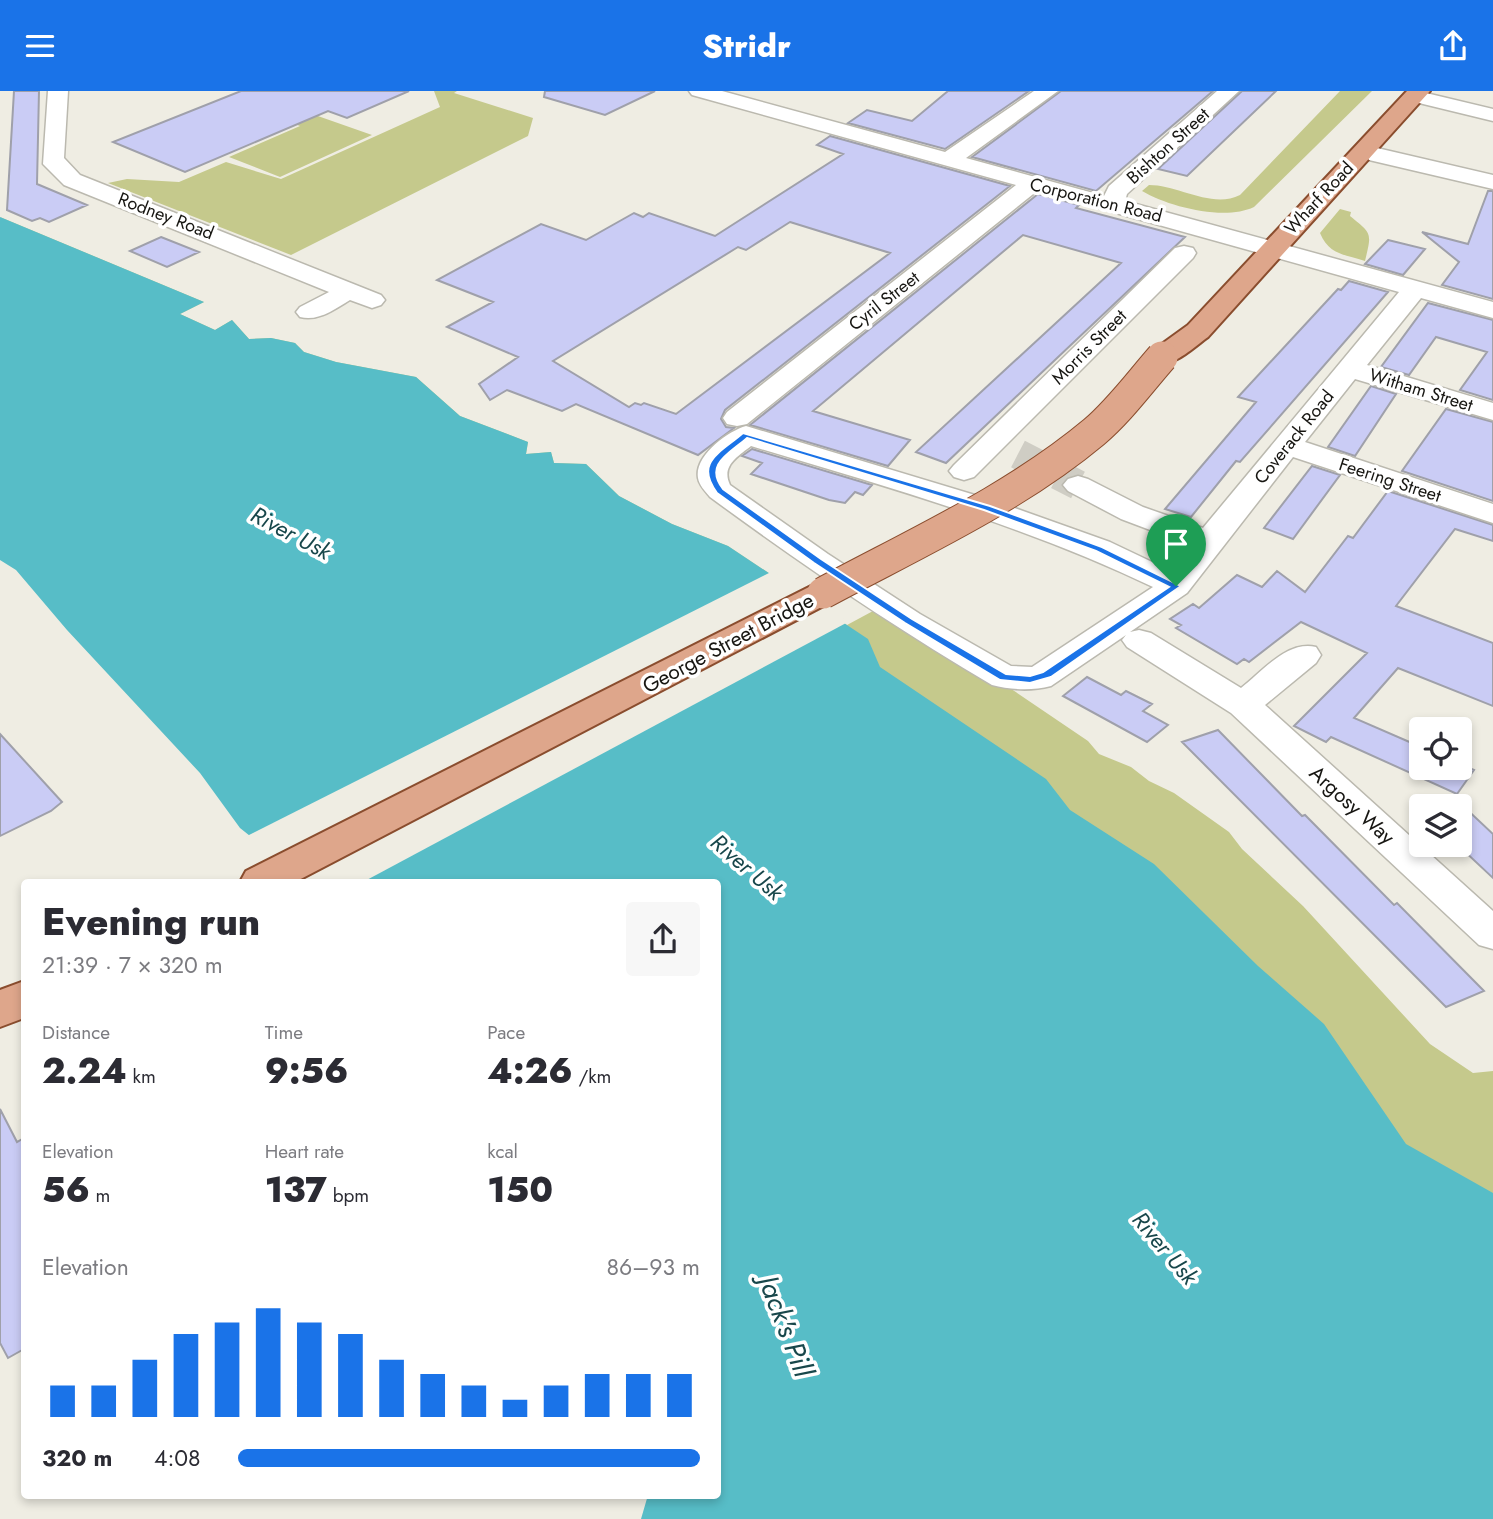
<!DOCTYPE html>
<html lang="en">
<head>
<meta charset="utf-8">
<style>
	body { margin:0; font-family:Jost,sans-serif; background:#f7f7f7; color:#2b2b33; height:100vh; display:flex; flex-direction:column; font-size:26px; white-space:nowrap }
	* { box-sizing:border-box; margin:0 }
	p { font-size:23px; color:#7c7c81 }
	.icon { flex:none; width:38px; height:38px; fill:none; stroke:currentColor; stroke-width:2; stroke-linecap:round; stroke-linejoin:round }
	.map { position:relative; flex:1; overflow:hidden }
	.panel { position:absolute; left:21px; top:788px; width:700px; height:620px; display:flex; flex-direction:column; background:#fff; border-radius:7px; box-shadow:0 4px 10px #0003 }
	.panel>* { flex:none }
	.tools { position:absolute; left:1409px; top:626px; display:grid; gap:14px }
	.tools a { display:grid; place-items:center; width:63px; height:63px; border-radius:7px; background:#fff; box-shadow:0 4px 10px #0003; font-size:35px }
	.pin { position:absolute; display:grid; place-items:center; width:60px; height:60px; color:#fff; margin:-72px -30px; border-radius:50% 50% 50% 0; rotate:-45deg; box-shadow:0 0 7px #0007 }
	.pin .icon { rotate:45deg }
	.round { display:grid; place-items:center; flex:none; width:74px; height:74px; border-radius:7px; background:#f7f7f7 }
	.headline { display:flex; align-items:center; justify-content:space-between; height:119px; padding:0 21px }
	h1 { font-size:38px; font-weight:800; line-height:52px }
	.metrics { display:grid; grid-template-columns:repeat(3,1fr); gap:10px; height:119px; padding:7px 21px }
	.metrics div { display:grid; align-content:center }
	.metrics b { font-size:35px; font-weight:800 }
	.metrics small { font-size:19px; font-weight:400 }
	.metrics p { font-size:19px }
	.chart { height:196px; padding:14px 21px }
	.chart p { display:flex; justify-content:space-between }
	.chart svg { width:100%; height:126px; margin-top:7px; stroke:#1a73e8; stroke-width:6 }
	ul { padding:0 21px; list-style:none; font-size:23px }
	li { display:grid; grid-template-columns:112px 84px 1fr; align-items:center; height:52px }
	li i { height:18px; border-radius:9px; background:#1a73e8 }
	header { display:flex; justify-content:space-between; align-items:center; height:91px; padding:0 21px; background:#1a73e8; color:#fff; font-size:32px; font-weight:800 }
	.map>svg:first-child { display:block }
	.green { fill:#c5c98c }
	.water { fill:#57bdc7 }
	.pier { fill:#efede3 }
	.building { fill:#caccf5; stroke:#9fa0aa; stroke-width:2; fill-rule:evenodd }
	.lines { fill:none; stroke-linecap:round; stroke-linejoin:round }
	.minor-tunnel { stroke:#cfcdc4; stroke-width:30; stroke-dasharray:30 15; stroke-linecap:butt }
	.minor-casing { stroke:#bbb9af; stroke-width:3 }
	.major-casing { stroke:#8a4d2e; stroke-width:4 }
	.minor { fill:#fff; fill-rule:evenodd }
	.major { fill:#dea68b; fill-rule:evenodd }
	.major-bridge-casing { stroke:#8a4d2e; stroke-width:33; stroke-linecap:butt }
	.major-bridge { stroke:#dea68b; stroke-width:31 }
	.route { fill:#1a73e8; stroke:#fff; stroke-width:2; fill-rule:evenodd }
	.labels { text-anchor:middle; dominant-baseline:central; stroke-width:7; stroke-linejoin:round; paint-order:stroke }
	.far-street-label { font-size:18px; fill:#171612; stroke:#fff }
	.street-label { font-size:21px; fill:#171612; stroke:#fff }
	.water-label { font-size:23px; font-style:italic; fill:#18474b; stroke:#fff }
	.near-water-label { font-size:28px; font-style:italic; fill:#18474b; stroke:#fff }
</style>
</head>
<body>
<header><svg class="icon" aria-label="menu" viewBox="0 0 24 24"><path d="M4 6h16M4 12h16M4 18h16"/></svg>Stridr<svg class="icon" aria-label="share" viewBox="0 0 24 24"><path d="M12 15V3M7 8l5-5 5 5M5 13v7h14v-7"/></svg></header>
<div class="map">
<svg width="1493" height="1428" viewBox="0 0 1493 1428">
	<rect width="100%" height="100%" fill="#efede3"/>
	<path class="green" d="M434 0H457L454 2 533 27 528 45 291 164 108 92 127 88 179 91 226 71 281 88 440 16Z
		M1340 0H1372L1254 116C1225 130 1169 116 1142 100L1149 94C1178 94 1212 118 1240 104Z
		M315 24 372 44 280 86 229 66 300 35 284 29Z
		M1340 118 1351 121 1350 125C1372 143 1372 141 1365 170 1344 163 1329 164 1320 142Z
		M0 126 204 211 180 223 215 239 232 229 249 248 271 247 295 252 304 261 336 271 416 286 460 325 528 351 526 363 551 361 554 372 586 373 619 405 672 433 728 455 847 534 886 513 1088 650 1099 663 1131 676 1149 690 1174 702 1229 741 1242 758 1303 815 1430 953 1473 982 1493 980V1284Z"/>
	<path class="water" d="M0 126 204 211 180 223 215 239 232 229 249 248 271 247 295 252 304 261 336 271 416 286 460 325 528 351 526 363 551 361 554 372 586 373 619 405 672 433 728 455 868 548 880 576 1046 688 1070 719 1154 773 1258 875 1324 933 1406 1053 1493 1102V1428H641L648 1404H718V791H308L240 737 200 682 67 539 16 479 0 469Z"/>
	<path class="pier" d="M773 480 848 531 363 791H303L245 746Z"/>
	<path class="building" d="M14 0H39L37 93 87 114 49 131 40 127 32 130 7 119Z
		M241 0H409L347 27 328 20 185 81 113 51Z
		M545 0H655L605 24 544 6Z
		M948 0H1029L945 58 848 32 867 19 912 30Z
		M1061 0H1213L1096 100 972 66Z
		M1242 0H1276L1187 85 1158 78Z
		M830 45 1010 95 725 319 721 328 726 336 734 337 698 364 576 313 562 320 507 299 490 309 479 293 518 266 447 236 493 211 437 189 541 133 586 149 634 122 643 126 649 122 715 145 843 63 817 54ZM790 131 890 162 676 323 644 312 641 314 635 312 629 316 553 270 738 156 746 159Z
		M1488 100H1493V208L1442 194 1459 171 1422 141 1468 153Z
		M1038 103 1079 114 1076 117 1185 146 946 372 916 361 1121 172 1023 144 813 320 910 349 888 375 750 334Z
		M161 146 199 161 167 176 130 160Z
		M1388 149 1425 158 1403 184 1365 173Z
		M1349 190 1388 201 1240 371 1236 370 1191 426 1165 418 1256 311 1238 306 1338 198 1341 199Z
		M1428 212 1493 229V309L1460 299 1487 261 1436 246 1409 284 1381 276Z
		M1371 295 1396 303 1355 365 1328 356Z
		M1446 318 1493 331V410L1402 380Z
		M752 358 872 394 863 404 855 401 845 412 829 409 751 383 762 372 742 365Z
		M1312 375 1340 384 1293 448 1264 437Z
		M1388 400 1493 434V450L1455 438 1396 515 1493 552V615L1398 577 1354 627 1421 656V677H1460V673L1474 679 1457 703 1331 646 1326 651 1294 635 1367 562 1301 531 1249 571 1244 568 1237 573 1176 537 1181 534 1170 528 1193 513 1199 517 1237 484 1262 496 1277 480 1305 501 1348 445 1353 447Z
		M1087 586 1121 604 1126 600 1152 613 1143 620 1168 634 1147 651 1063 605Z
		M1218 639 1302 725 1305 724 1394 814 1397 812 1484 900 1446 916 1182 651Z
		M0 643 62 711 51 720 0 745Z
		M1460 712 1493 743V787L1460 756Z
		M0 1018 17 1051 24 1047V1258L8 1267 0 1252Z"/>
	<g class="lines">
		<path class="minor-tunnel" d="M1018 363 1078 394"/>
		<defs>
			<path id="minor" d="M48 0H68L64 67 80 84 381 204 385 209 381 214 372 217 350 209C335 218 318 231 300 226L296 221 300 216 329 201 64 94 43 73Z
				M689 0H722L945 61 1034 0H1058L966 67 1104 105 1109 95 1217 0H1239L1127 103 1125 110 1493 211V227L1421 207 1367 274 1493 312V329L1355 288 1305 351 1493 413V432L1293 366 1187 502 1130 541 1139 539 1151 542 1241 597C1262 581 1287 549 1316 556L1321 564 1316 572 1265 614 1493 820V858L1479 854 1231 622 1127 556 1122 549 1126 544 1051 595C1032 600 1011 599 992 594 894 536 801 473 710 406 705 400 699 394 698 387 694 365 728 340 746 335L998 411 1110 451 1171 480 1190 454 1121 428 1068 400 1063 394 1068 388 1078 385 1088 388 1143 416 1203 437 1399 201 1037 100 747 333 737 335 727 333 723 327 727 321 1016 94 692 4ZM751 355C887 396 1024 434 1153 496L1032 576 1011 575 920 523 828 463 730 394C721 375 737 366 751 355Z
				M1426 2 1493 18V30L1419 12 1416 8 1419 4Z
				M1377 57 1493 84V98L1369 69 1366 64 1369 59Z
				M1184 155 1193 157 1196 162 1193 167 974 386 964 389 954 386 949 380 954 374 1175 157Z"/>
			<path id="major" d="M1407 0H1430L1208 246C1191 258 1174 277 1152 272L1148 266 1152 260 1188 234Z
				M823 492 835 495 840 502 835 509 295 791H240L246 780 811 495Z
				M24 890V927L0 936V899Z"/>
		</defs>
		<use href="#minor" class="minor-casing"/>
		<use href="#major" class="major-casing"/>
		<use href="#minor" class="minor"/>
		<use href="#major" class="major"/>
		<defs>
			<path id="major-bridge" d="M823 502C914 453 1014 408 1094 341 1119 320 1140 291 1162 266"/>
		</defs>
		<use href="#major-bridge" class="major-bridge-casing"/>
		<use href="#major-bridge" class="major-bridge"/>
	</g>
	<path class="route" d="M743 342 990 415 1102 456 1181 495 1051 586 1030 592 1000 589 905 532 814 472 717 402C694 371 720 362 743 342ZM747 347 984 419 1096 460 1169 496 1043 581 1030 585 1006 583 912 528 821 468 723 398C704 373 729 363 747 347Z"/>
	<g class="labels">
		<g class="far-street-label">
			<text transform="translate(1168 55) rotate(-42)">Bishton Street</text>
			<text transform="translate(1319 107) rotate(-47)">Wharf Road</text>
			<text transform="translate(1096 109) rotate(14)">Corporation Road</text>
			<text transform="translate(166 125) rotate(21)">Rodney Road</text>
			<text transform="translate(884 210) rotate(-38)">Cyril Street</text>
			<text transform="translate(1089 256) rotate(-45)">Morris Street</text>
			<text transform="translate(1421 299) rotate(17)">Witham Street</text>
			<text transform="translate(1294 346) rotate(-51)">Coverack Road</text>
			<text transform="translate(1390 389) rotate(18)">Feering Street</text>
		</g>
		<g class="street-label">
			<text transform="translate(728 552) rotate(-28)">George Street Bridge</text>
			<text transform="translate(1352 714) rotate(42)">Argosy Way</text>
		</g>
		<g class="water-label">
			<text transform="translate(291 442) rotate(28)">River Usk</text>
			<text transform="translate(747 776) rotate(41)">River Usk</text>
			<text transform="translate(1165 1157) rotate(50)">River Usk</text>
		</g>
		<g class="near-water-label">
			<text transform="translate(786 1235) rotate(69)">Jack's Pill</text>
		</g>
	</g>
</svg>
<div class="tools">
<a><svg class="icon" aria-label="locate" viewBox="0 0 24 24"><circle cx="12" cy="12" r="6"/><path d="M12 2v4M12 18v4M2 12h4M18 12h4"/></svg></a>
<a><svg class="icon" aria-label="layers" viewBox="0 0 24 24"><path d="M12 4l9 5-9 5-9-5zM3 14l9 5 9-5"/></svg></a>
</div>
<div class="pin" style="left:1176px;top:495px;background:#1e9e55"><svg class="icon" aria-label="arrive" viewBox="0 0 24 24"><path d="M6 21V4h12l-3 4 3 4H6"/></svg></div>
<section class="panel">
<div class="headline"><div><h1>Evening run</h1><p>21:39 · 7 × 320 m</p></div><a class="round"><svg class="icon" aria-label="share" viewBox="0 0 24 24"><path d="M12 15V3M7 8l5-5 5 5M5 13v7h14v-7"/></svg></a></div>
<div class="metrics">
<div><p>Distance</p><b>2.24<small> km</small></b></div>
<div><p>Time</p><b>9:56</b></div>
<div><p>Pace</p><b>4:26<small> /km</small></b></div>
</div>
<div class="metrics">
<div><p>Elevation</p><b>56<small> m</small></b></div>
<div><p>Heart rate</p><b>137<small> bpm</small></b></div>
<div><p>kcal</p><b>150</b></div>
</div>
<div class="chart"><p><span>Elevation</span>86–93 m</p>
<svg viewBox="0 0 160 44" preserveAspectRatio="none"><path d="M5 44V33M15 44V33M25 44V24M35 44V15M45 44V11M55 44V6M65 44V11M75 44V15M85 44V24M95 44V29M105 44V33M115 44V38M125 44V33M135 44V29M145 44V29M155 44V29"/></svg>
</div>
<ul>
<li><b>320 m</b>4:08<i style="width:100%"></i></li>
</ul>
</section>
</div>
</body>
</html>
